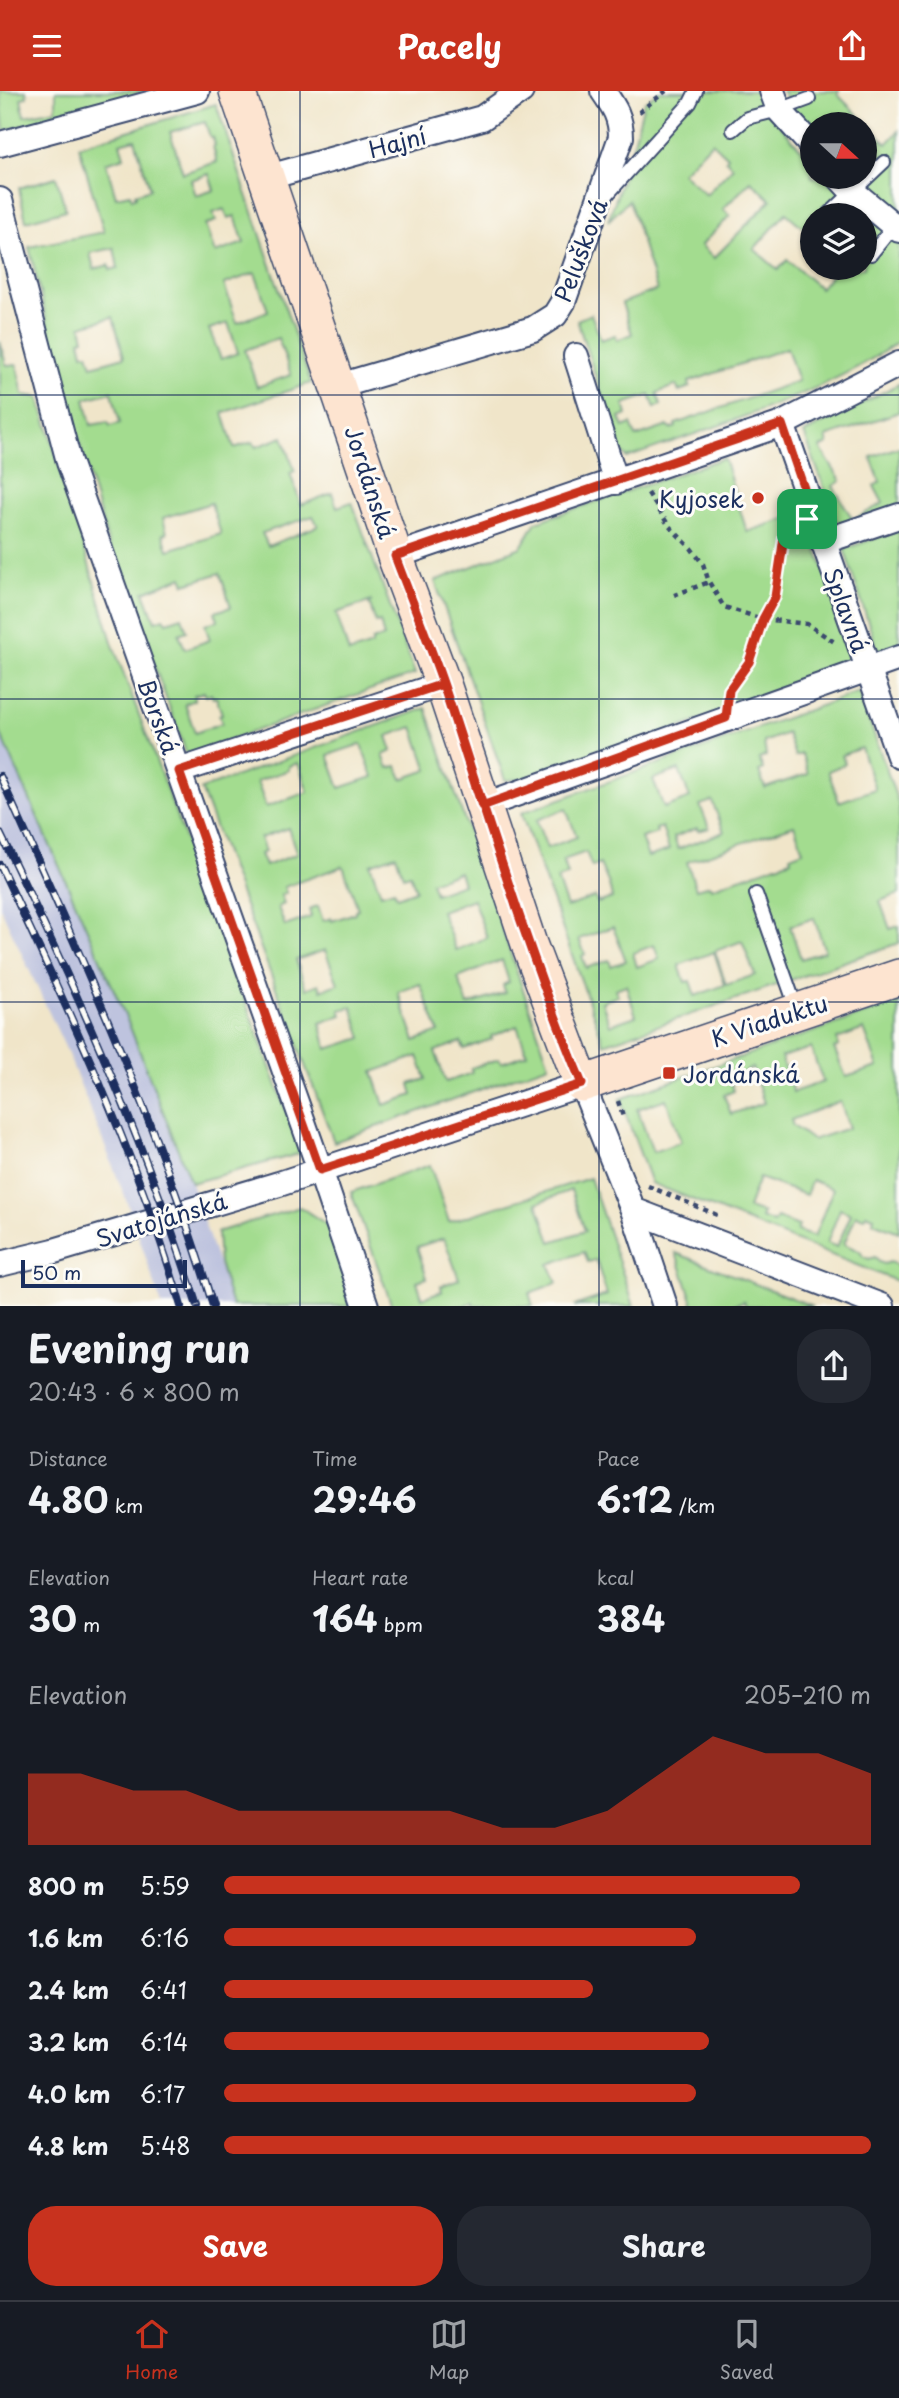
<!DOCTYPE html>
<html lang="en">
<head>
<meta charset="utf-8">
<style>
	body { margin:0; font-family:"Playpen Sans",sans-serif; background:#242831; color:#f1f3f6; height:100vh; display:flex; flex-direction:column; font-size:26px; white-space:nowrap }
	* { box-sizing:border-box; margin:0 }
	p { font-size:23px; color:#9ea1a6 }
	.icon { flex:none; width:38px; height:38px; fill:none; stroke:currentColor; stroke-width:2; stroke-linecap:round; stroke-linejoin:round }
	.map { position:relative; height:1215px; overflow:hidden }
	.sheet { display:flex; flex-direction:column; background:#171b24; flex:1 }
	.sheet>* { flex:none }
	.needle { width:46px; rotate:111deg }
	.buttons { position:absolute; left:800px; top:21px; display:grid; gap:14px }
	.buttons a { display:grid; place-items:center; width:77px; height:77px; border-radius:50%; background:#171b24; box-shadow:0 2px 5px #0004; font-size:35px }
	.scale { position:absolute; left:21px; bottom:18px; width:166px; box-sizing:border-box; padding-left:7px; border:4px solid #1b2f5e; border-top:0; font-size:19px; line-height:24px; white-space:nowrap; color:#1b2f5e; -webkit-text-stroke:5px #fdfcf7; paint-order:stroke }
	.pin { position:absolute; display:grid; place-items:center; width:60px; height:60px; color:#fff; margin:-30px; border-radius:14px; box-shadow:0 4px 10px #0006 }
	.round { display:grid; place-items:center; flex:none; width:74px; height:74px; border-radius:28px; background:#242831 }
	.head { display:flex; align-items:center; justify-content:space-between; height:119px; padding:0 28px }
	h1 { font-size:38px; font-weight:700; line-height:52px }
	.figures { display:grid; grid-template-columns:repeat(3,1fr); gap:10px; height:119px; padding:7px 28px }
	.figures div { display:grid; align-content:center }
	.figures b { font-size:35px; font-weight:700 }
	.figures small { font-size:19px; font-weight:400 }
	.figures p { font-size:19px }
	.chart { height:196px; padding:14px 28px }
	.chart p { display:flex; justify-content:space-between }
	.chart svg { width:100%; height:126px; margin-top:7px; fill:#c8321e; opacity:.7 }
	.cta { display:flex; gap:14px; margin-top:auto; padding:14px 28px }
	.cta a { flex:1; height:80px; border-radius:28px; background:#c8321e; color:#fff; font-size:28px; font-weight:700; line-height:80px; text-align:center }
	.cta a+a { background:#242831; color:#f1f3f6 }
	ul { padding:0 28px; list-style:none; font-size:23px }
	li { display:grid; grid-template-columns:112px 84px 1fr; align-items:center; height:52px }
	li i { height:18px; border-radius:9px; background:#c8321e }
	header { display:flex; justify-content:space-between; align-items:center; height:91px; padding:0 28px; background:#c8321e; color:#fff; font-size:32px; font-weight:700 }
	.menu { display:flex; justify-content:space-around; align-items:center; height:98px; border-top:2px solid #363941; background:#171b24; font-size:19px; color:#9ea1a6 }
	.menu a { display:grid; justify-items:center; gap:4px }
	.menu .active { color:#c8321e }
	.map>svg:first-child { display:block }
	.industrial { fill:#bec3de }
	.green { fill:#a3dc8f; stroke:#5f8676; stroke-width:2; fill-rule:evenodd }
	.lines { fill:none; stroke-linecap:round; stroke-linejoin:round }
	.lane-casing { stroke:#3b4a6e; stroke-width:16 }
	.street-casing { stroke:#3b4a6e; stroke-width:28 }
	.secondary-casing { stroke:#3b4a6e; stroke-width:38 }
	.path { stroke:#3b4a6e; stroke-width:4.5; stroke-dasharray:5 5; stroke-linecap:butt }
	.lane { stroke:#fff; stroke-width:12 }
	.street { stroke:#fff; stroke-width:24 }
	.secondary { stroke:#fde4d0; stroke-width:35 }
	.rail-casing { stroke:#1b2f5e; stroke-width:8 }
	.rail { stroke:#fdfcf7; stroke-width:5; stroke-dasharray:16; stroke-linecap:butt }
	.route-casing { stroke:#fff; stroke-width:14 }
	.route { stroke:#c8321e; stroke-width:9 }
	.grid { fill:none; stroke:#1b2f5e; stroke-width:2; stroke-opacity:0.55 }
	.poi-dot { fill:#c8321e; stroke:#fdfcf7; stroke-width:2.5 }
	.labels { text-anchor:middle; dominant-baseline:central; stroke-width:6; stroke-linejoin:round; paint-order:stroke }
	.street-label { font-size:23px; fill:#1b2f5e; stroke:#fdfcf7 }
	.poi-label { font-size:23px; fill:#1b2f5e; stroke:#fdfcf7; text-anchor:end }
</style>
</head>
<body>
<header><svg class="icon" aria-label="menu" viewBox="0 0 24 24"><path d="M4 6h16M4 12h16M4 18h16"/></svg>Pacely<svg class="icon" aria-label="share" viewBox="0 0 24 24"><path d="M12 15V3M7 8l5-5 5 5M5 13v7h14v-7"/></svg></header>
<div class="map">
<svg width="899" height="1215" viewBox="0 0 899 1215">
	<rect width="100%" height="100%" fill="#fdfcf7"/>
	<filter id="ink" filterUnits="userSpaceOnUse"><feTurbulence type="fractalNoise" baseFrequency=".0143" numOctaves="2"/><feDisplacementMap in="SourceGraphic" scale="14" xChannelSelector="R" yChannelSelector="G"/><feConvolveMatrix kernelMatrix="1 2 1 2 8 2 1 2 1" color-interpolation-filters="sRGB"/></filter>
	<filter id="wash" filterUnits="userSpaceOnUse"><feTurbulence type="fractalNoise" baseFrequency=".00686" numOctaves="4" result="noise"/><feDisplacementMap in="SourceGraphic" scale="28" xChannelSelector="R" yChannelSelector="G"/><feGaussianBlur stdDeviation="1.57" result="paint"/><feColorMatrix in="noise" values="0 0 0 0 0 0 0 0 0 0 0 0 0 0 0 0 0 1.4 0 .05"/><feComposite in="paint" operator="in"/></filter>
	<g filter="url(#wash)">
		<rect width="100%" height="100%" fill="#f0e5c9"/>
		<path class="industrial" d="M0 641 71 798 153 991 191 1092 232 1215H162L127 1111 91 1020 65 956 0 816Z"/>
		<path class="green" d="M0 0H26L27 6 21 7 24 25 56 19V0H150L4 40Z
			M659 0H758V8L812 71V86H827L858 116 899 151V250C825 304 713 335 627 367L619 356 577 229 591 223 601 249 615 244 617 249 632 243 622 212 657 199 629 109 608 130 630 67 644 11ZM712 51 728 66 726 69 733 76 706 104 682 82ZM751 90 771 109 714 167 701 154 730 125 723 118ZM786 122 812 144V124H864V177H838L820 197 787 169 778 179 754 158ZM787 257 798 290 675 333 676 336 670 338 668 335 636 346 631 333 624 336 620 327 627 324 624 313 650 304 655 317 661 314 657 302 676 294 679 300 690 296 689 291Z
			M782 0H839L837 3 887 53 899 40V127L850 86H864V33H812V45Z
			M216 13 311 292 223 322 234 357 253 351 256 356 283 346 295 380 290 382 301 414 332 402 337 416 352 411 415 583 187 664 136 525 128 520 61 289 29 156 104 141 79 55ZM205 31 210 46H213L215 54 213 55 217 71 183 82 170 41ZM135 48 150 98 135 103 136 106 132 108 130 103 116 106 106 72 124 66 120 52ZM209 83 214 99 196 105 191 89ZM224 118 228 127 235 125 244 152 215 162 205 134 216 130 213 122ZM114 157 118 177 110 179 109 174 94 178 90 162ZM255 182 268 220 237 232 224 193ZM113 226 124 266 92 275 88 262 83 263 80 249 84 248 81 235ZM228 232 238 262 221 268 209 238ZM278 247 291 284 257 296 245 259ZM112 301 120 332 110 335 108 331 91 334 85 308ZM211 412 221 443 168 459 163 443 167 442 163 427ZM313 425 318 435 268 455 262 442ZM220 482 231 516 215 521 218 529 205 534 210 549 185 558 179 543 187 540 182 526 167 531 164 527 155 530 144 501 182 486 185 493ZM372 510 369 512 376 532 380 531 384 546 372 550V554L349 562 336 522ZM204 601 206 605 211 603 213 607 216 606 222 623 219 624 222 632 195 642 185 613 195 609 194 604Z
			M56 86 66 119 26 130 19 97Z
			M0 250 6 274H17L23 304 39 306 113 554 302 1062 191 1092 128 931 0 641Z
			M899 293V321L826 346 828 353 820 357 841 390 833 395 853 429 883 412 874 395 880 391 871 366 899 356V415L839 437 804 342Z
			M724 367 747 441 803 422 857 566 852 577 530 688 505 689 435 490 521 456 536 431Z
			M899 439V554L878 561 844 458Z
			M859 601 899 714V803L880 810 890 838 899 835V852L604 953 521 722ZM787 642 795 665 802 663 808 683 765 697 759 680 763 678 759 668 766 665 764 651ZM861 657 875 698 839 711 828 680 845 673 842 664ZM679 679 690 707 664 717 653 688ZM712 710 724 741 678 758 674 746 697 737 698 740 709 737 700 714ZM566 718 577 746 547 757 536 729ZM794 734 803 760 790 765 791 769 711 797 710 794 696 798 687 771ZM662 736 669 759 648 766 641 747 657 742 656 738ZM586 761 592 776 600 773 609 793 612 807 598 812 595 806 567 816 557 788 568 784 563 769ZM814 827 825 860 801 868 790 835ZM613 836 626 870 611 875 609 869 586 877 582 865 585 863 579 848ZM742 850 755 884 726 894 715 860ZM654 854 659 868 637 876 633 862ZM714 861 725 894 695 905 690 890 685 891 679 874ZM626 894 636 925 610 934 602 911 618 905 615 898Z
			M426 617 549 974 334 1051 201 698ZM413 636 428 679 402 688 397 675 388 677 383 664 392 660 387 645ZM361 653 373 686 340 697 328 664ZM298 672 308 701 266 716 257 690 289 679V675ZM288 737 297 763 265 775 260 763 265 761 260 747ZM396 764 403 785 410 783 416 799 397 806 394 799 381 803 370 773ZM343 775 358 818 355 819V822L332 830 331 827 323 830 318 815 309 818 311 826 285 835 278 816 284 813 281 804 286 802 284 796ZM459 781 463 793 435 803 431 791ZM473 808 487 847 456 859 441 820ZM325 859 338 893 321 899 319 893 306 898 296 869ZM502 869 509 891 503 894 505 902 468 914 458 887ZM420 893 439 941 415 950 398 901ZM352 916 362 947 327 958 320 932 342 924 340 919ZM517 935 527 963 501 972 499 968 471 977 472 982 446 991 435 960 461 951 464 958 492 948 491 945ZM418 965 426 988 410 993 413 1004 384 1014 373 981Z
			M899 911V1141L873 1131 874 1126 866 1123 864 1127 856 1124 844 1153 861 1161 862 1165 869 1168 875 1166 879 1171 884 1173 890 1171 899 1175V1191L651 1092 620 1008ZM864 938 878 976 846 986 834 957 839 955 837 948ZM811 957 823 991 793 1001 781 966ZM752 977 764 1012 731 1023 724 1004 734 1000 730 988ZM666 1008 681 1051 653 1061 637 1018ZM840 1010 849 1037 812 1049 793 1035 791 1029ZM759 1087 806 1104 812 1089 833 1098 814 1146 797 1140 799 1135 777 1127 774 1132 761 1127 763 1122 748 1117ZM840 1118 851 1123 837 1156 827 1152Z
			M430 1074 449 1131 590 1087 634 1215H574L607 1204 596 1169 588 1171 584 1161 549 1173 557 1192 529 1202 533 1215H474L473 1211 463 1215H392L351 1101ZM571 1099 585 1140 551 1151 537 1112ZM444 1147 459 1188 441 1195 442 1200 422 1207 417 1190 427 1187 417 1156Z
			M300 1116 329 1135 356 1215H232L219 1172 217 1141Z
			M676 1162 812 1215H746L744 1210 730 1215H694Z"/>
	</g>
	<g filter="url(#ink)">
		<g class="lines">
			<defs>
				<path id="lane" d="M733 39 747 27 779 19 809 8
					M607 104 690 12 696 0
					M828 124 884 71
					M871 163 897 131
					M756 803 797 919"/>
				<path id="street" d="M772 0 779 19 812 55
					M0 53 197 0
					M839 86 852 100 899 139
					M265 87 482 27 521 0
					M0 109 69 371 320 1079 366 1215
					M576 265 616 391
					M339 295 533 238 555 224 563 211 621 46C621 26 614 16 603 0
					M782 333 899 665
					M822 451 899 425
					M395 465 782 333 899 273
					M179 680 443 593
					M482 715 899 567
					M633 1119 882 1215
					M0 1173 54 1160 279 1093 582 993 633 1119 665 1215"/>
				<path id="secondary" d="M237 0 395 465 443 593 529 853 582 993 899 886"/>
			</defs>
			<use href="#lane" class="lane-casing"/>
			<use href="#street" class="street-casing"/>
			<use href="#secondary" class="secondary-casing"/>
			<path class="path" d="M639 21 666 0
				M648 402 669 435 691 457 703 473 709 491 724 516 763 528 807 533 836 552
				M674 504 709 491
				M728 605 729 599 749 571 763 528 775 506 786 433 794 431
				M618 1010 624 1029
				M648 1095 717 1124"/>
			<use href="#lane" class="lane"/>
			<use href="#street" class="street"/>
			<use href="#secondary" class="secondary"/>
			<defs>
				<path id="rail" d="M0 685C78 858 158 1033 213 1215
					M0 742C75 896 145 1051 197 1215
					M0 774C68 917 136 1062 181 1215"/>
			</defs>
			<use href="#rail" class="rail-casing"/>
			<use href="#rail" class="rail"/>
		</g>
	</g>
	<g class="lines" filter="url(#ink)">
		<defs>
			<path id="route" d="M807 428 786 433 775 506 763 528 749 571 729 599 726 627 482 715 443 593 179 680 320 1079 582 993C528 863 488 728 444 595 429 551 411 508 395 465L782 333 813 424 807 428"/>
		</defs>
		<use href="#route" class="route-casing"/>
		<use href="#route" class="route"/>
	</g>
	<path class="grid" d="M300 0V1215M599 0V1215M0 304H899M0 608H899M0 911H899"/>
	<g class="poi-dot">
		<circle cx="758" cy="407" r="7"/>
		<rect x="662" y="975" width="14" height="14" rx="3.5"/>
	</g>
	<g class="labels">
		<g class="street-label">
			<text transform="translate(397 51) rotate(-15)">Hajní</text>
			<text transform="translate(580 159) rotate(-69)">Pelušková</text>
			<text transform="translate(371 391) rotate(72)">Jordánská</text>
			<text transform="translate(847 519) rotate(70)">Splavná</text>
			<text transform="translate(159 625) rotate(70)">Borská</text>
			<text transform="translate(769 929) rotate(-18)">K Viaduktu</text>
			<text transform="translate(161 1128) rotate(-17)">Svatojánská</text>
		</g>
		<g class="poi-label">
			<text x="744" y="407">Kyjosek</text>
			<text x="683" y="982" text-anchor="start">Jordánská</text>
		</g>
	</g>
</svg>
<div class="buttons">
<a><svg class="needle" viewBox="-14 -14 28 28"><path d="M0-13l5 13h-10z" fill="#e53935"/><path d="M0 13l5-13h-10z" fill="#9ea1a6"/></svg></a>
<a><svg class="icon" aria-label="layers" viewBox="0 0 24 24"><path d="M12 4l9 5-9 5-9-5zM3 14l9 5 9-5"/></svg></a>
</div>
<div class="scale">50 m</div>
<div class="pin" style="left:807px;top:428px;background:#1e9e55"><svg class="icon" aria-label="arrive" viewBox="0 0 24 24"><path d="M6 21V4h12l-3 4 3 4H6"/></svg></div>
</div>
<section class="sheet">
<div class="head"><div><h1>Evening run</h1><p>20:43 · 6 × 800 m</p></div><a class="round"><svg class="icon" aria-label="share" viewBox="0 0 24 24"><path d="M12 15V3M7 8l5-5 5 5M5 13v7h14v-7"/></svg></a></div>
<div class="figures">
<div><p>Distance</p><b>4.80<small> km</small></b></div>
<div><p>Time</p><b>29:46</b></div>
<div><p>Pace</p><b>6:12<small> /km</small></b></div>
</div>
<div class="figures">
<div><p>Elevation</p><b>30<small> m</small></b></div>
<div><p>Heart rate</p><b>164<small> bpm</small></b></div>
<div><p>kcal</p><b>384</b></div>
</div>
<div class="chart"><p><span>Elevation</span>205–210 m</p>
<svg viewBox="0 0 160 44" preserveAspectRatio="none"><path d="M0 44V19L10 19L20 25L30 25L40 32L50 32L60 32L70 32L80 32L90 38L100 38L110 32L120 19L130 6L140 12L150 12L160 19V44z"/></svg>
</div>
<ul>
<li><b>800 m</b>5:59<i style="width:89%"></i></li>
<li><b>1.6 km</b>6:16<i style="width:73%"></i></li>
<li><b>2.4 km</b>6:41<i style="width:57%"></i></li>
<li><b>3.2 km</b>6:14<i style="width:75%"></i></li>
<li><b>4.0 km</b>6:17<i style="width:73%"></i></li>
<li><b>4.8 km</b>5:48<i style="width:100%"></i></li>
</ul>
<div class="cta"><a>Save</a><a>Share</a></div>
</section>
<nav class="menu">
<a class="active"><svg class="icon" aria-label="home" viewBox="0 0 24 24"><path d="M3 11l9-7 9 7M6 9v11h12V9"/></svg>Home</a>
<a><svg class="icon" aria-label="map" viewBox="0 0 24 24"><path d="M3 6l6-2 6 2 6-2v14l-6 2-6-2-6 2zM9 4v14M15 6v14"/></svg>Map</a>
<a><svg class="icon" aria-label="saved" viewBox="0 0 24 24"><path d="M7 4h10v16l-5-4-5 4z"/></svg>Saved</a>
</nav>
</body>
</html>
